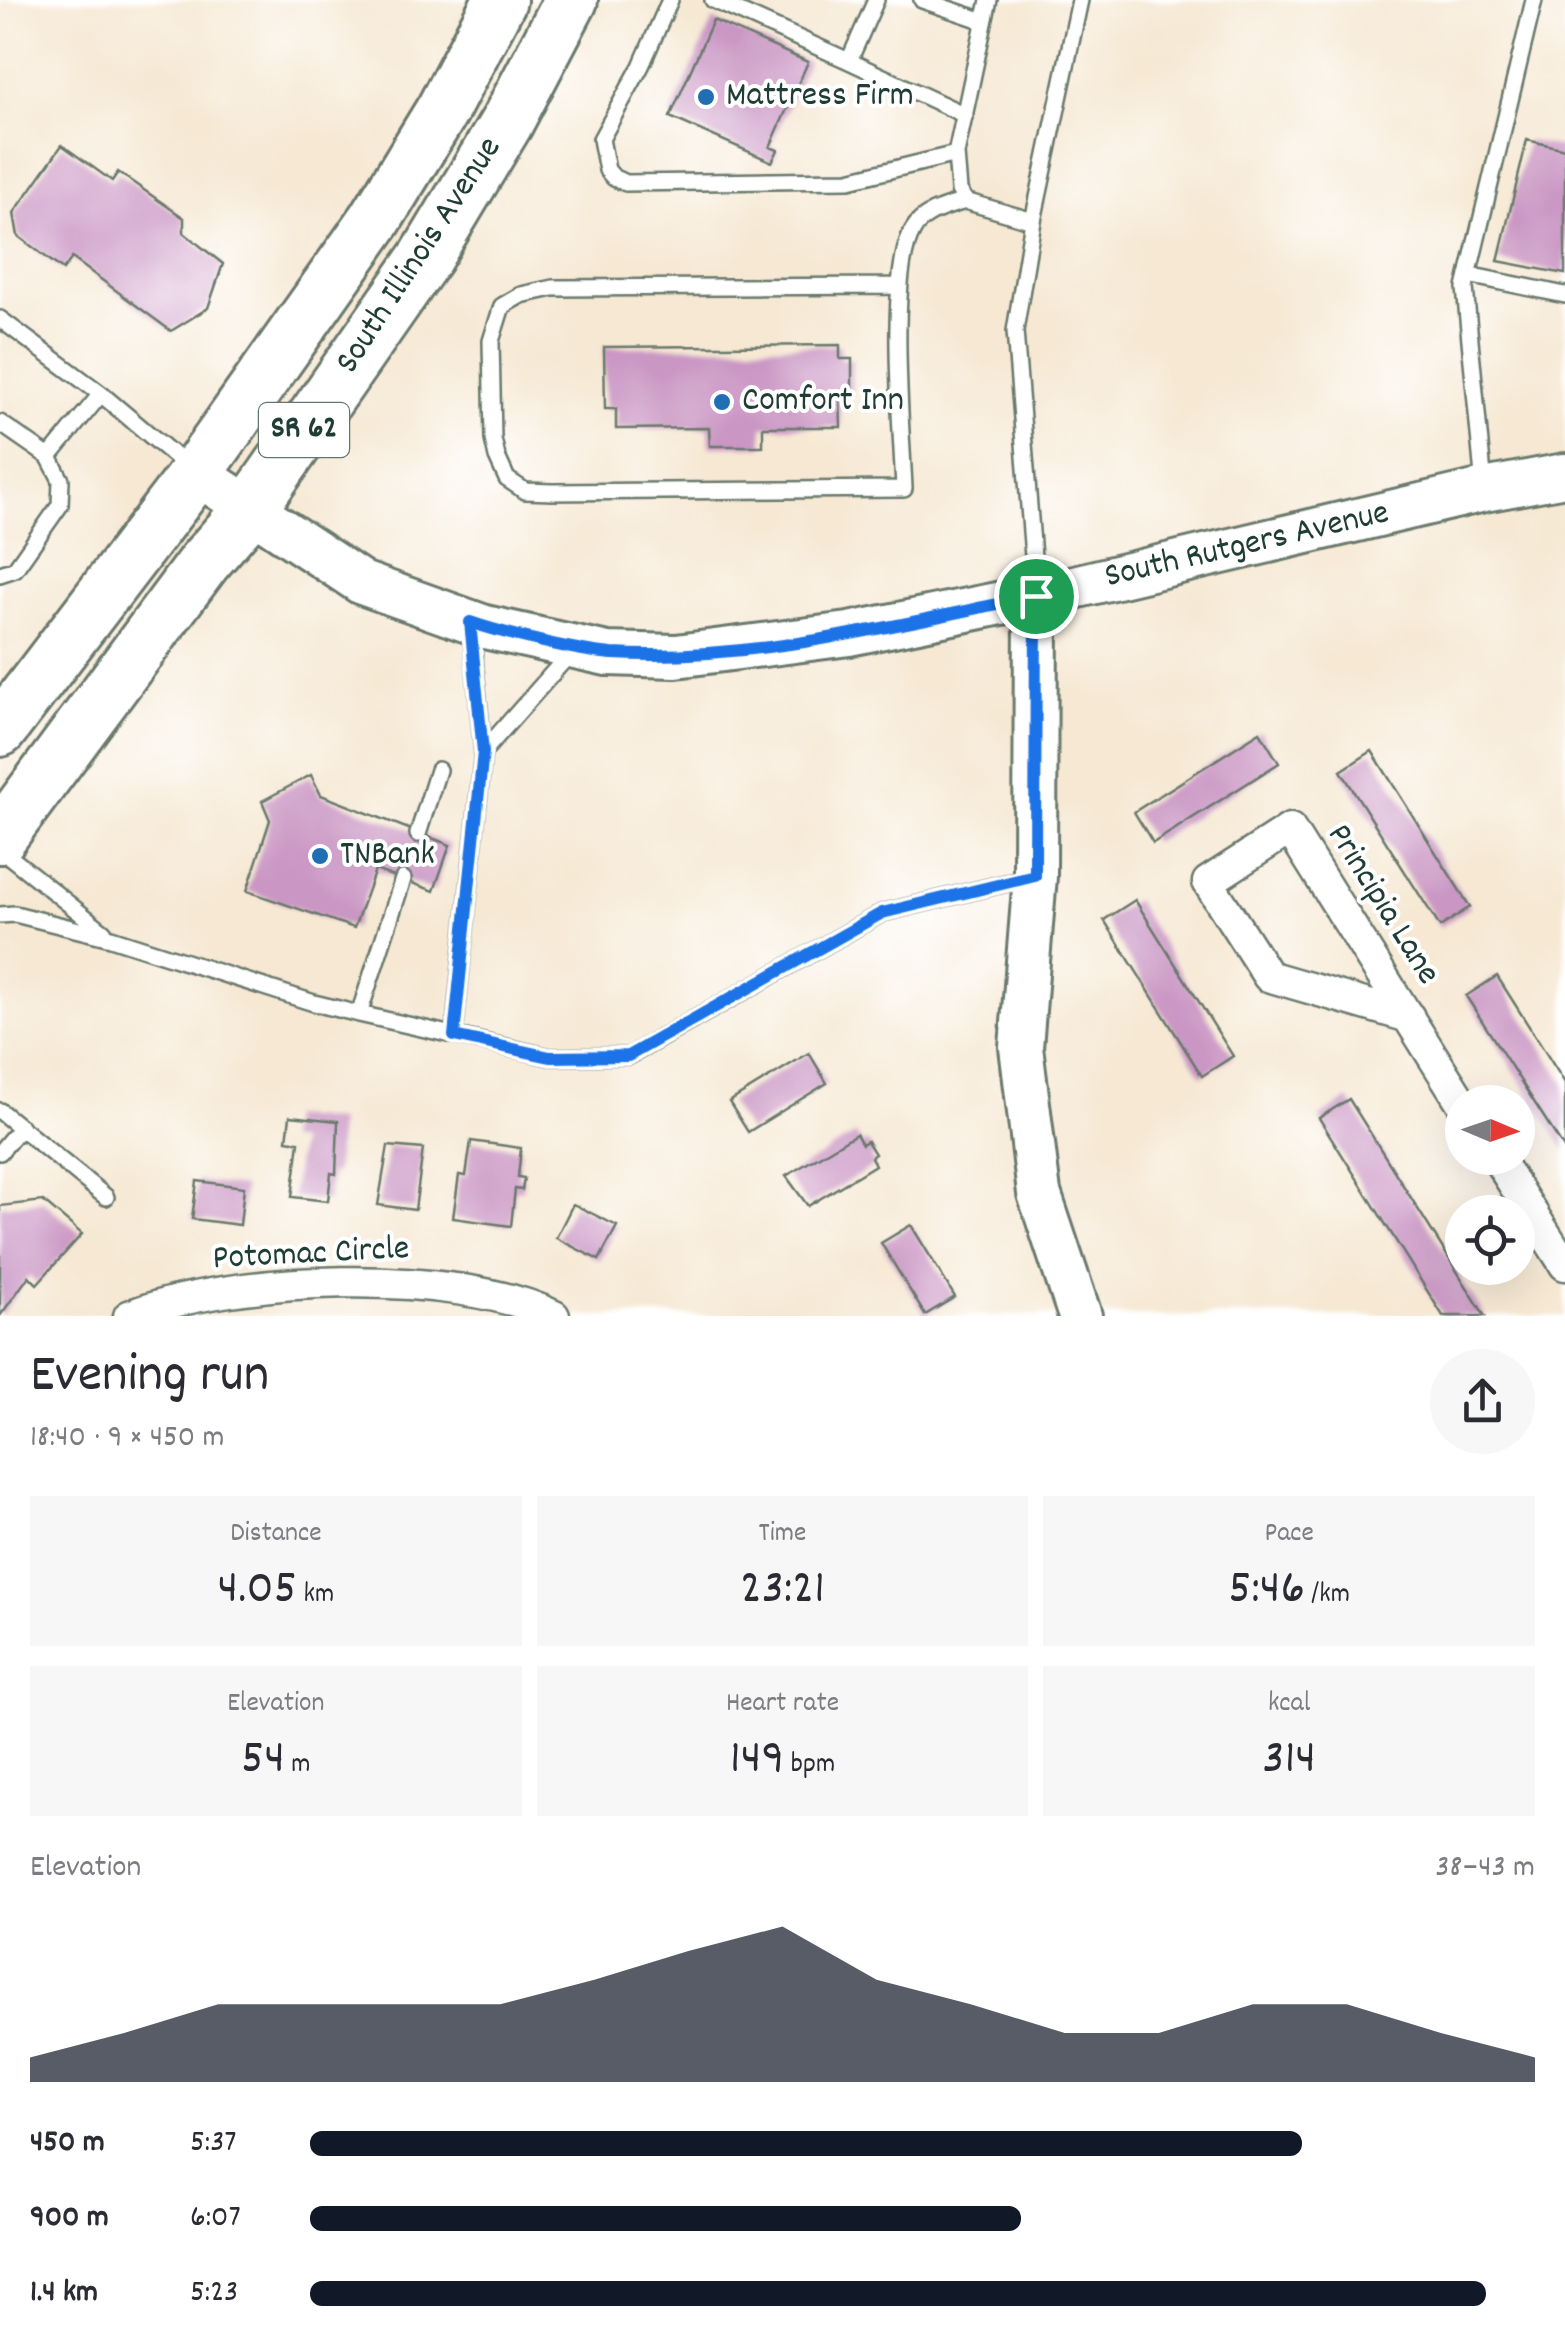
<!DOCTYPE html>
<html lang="en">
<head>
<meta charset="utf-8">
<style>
	body { margin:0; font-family:Dekko,sans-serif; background:#f7f7f7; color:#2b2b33; height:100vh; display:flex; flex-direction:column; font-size:38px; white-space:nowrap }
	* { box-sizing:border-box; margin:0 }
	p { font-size:32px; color:#7c7c81 }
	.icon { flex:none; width:55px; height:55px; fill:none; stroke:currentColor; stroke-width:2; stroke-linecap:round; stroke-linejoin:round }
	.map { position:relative; height:1316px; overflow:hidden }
	.drawer { display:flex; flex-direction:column; background:#fff; flex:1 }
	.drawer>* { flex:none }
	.needle { width:65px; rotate:92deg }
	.buttons { position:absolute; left:1445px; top:1085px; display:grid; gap:20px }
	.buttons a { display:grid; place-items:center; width:90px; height:90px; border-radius:50%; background:#fff; box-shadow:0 10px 40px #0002; font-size:50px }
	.pin { position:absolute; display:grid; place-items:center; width:85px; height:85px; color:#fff; margin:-42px; border:5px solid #fff; border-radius:50%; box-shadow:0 2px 10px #0007 }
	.round { display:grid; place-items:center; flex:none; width:105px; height:105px; border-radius:52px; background:#f7f7f7 }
	.overview { display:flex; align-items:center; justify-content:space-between; height:170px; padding:0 30px }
	h1 { font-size:55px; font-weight:600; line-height:75px }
	.metrics { display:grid; grid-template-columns:repeat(3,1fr); gap:15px; height:170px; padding:10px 30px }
	.metrics div { display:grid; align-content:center; border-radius:0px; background:#f7f7f7; text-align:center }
	.metrics b { font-size:50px; font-weight:600 }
	.metrics small { font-size:28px; font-weight:400 }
	.metrics p { font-size:28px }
	.chart { height:280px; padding:20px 30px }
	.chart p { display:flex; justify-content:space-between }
	.chart svg { width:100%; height:180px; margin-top:10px; fill:#111827; opacity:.7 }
	ul { padding:0 30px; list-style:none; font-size:32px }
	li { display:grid; grid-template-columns:160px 120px 1fr; align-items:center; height:75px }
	li i { height:25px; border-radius:12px; background:#111827 }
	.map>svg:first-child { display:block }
	.building { fill:#ca96c4 }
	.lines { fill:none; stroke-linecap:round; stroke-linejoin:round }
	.lane-casing { stroke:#6a796c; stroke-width:20 }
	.street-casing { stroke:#6a796c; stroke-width:35 }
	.secondary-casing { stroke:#6a796c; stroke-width:48 }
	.highway-casing { stroke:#6a796c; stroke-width:58 }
	.lane { stroke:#fff; stroke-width:15 }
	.street { stroke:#fff; stroke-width:30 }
	.secondary { stroke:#fff; stroke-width:42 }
	.highway { stroke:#fff; stroke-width:52 }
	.route-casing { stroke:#fff; stroke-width:20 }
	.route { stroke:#1a73e8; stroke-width:12 }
	.poi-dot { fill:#1f6fb2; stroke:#fff; stroke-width:4 }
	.labels { text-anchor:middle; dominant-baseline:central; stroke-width:8; stroke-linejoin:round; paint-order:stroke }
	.shield { fill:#fff; stroke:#627771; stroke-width:2.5 }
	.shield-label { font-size:32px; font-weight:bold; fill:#1f3d34 }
	.poi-label { font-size:35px; fill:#1f3d34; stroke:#fff; text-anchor:start }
	.street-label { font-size:35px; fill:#1f3d34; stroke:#fff }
</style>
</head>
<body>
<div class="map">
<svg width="1565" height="1316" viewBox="0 0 1565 1316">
	<rect width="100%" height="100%" fill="#fff"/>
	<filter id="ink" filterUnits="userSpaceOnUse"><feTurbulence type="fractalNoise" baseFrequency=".01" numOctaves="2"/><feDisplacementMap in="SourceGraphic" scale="20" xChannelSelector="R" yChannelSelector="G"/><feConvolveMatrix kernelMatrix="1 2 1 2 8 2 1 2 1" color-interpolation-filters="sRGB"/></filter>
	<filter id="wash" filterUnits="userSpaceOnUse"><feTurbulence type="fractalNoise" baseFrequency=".0048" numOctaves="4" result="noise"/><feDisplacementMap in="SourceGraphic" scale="40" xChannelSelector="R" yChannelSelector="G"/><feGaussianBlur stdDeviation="2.25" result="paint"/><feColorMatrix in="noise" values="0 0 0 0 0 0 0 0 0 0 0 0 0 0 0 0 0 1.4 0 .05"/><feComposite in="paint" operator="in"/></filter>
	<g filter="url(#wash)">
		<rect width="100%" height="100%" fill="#f6e8d3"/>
		<g id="blocks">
			<path class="building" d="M713 20 808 62 770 147 778 150 772 162 670 117Z
				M1527 140 1565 149V274L1498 261Z
				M62 145 112 181 118 172 184 218V233L223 264 208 308 171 331 72 258 63 270 18 236 14 213Z
				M840 345V359H852V395H840L841 427H763V446H710L709 428 616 429V409H605L604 347Z
				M1260 732 1279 763 1153 843 1134 812Z
				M1372 751 1470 907 1440 927 1341 771Z
				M311 775 321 795 450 845 434 891 375 870 354 928 247 891 270 820 262 801Z
				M1135 900 1233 1056 1202 1076 1104 920Z
				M1497 976 1565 1083V1150L1466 996Z
				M809 1053 827 1083 748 1132 729 1102Z
				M1349 1099 1485 1316H1443L1319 1118Z
				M290 1116 338 1121 336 1174 331 1173 328 1201 292 1197 299 1142 287 1140Z
				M856 1134 862 1144 867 1141 875 1154 871 1157 875 1165 808 1206 786 1176Z
				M471 1141 521 1148 518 1177 524 1178 522 1190 515 1189 511 1226 453 1218 459 1175 466 1176Z
				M388 1146 423 1149 415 1210 378 1205Z
				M197 1181 244 1187 240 1225 192 1219Z
				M43 1201 82 1234 37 1284 29 1276 0 1316V1206Z
				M573 1204 617 1226 599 1260 556 1238Z
				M911 1225 955 1297 925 1315 881 1243Z"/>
		</g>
	</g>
	<g filter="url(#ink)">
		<use href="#blocks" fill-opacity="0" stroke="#6a796c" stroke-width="2.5"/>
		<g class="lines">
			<defs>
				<path id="lane" d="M670 0 641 66 601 139 607 170 614 178 626 183 849 180 956 154 959 190 965 201 1033 221
					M713 0 849 61
					M876 0 849 61 965 115
					M922 0 984 21
					M956 154 989 0
					M1468 275 1565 295
					M899 286 553 288 521 295 502 306 491 341 493 439 497 457 507 479 525 491 552 492 904 489C902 433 887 273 913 230 923 212 946 207 965 201
					M0 319 101 394 189 468
					M0 423 49 457 61 480 60 505 15 569 0 574
					M49 457 101 394
					M1484 486 1465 288 1534 0
					M1036 594 1015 331 1033 221 1080 0
					M483 752 573 650
					M418 834 438 770
					M0 849 104 932
					M0 915 15 914 111 938 314 1003 359 1014 550 1057 629 1056 882 913 1031 877
					M359 1014 403 879
					M454 1035 483 752 471 627
					M0 1111 106 1197
					M0 1152 21 1127"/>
				<path id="street" d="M1409 1017 1268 976 1208 882 1290 829 1462 1103
					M1497 1158 1565 1265
					M129 1316C230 1275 456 1267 554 1316"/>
				<path id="secondary" d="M196 473 362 583 485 627 607 654 676 656 849 634 1036 596 1484 490 1565 475
					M1036 596 1035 876 1021 1047 1039 1193 1080 1316"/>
				<path id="highway" d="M0 730 196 473 375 220 443 109 500 0
					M0 837 204 562 250 509 426 257 507 122 571 0"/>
			</defs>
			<use href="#lane" class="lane-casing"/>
			<use href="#street" class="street-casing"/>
			<use href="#secondary" class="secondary-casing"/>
			<use href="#highway" class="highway-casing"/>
			<use href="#lane" class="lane"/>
			<use href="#street" class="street"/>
			<use href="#secondary" class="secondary"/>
			<use href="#highway" class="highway"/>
		</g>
	</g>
	<g class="lines" filter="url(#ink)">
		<defs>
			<path id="route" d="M1036 596 1035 876 882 913 628 1056 550 1057 454 1036 483 752 470 622C505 634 576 651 612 654 754 662 898 624 1036 596Z"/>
		</defs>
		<use href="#route" class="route-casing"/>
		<use href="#route" class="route"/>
	</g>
	<g class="poi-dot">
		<circle cx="706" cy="97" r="10"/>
		<circle cx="722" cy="402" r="10"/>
		<circle cx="320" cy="856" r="10"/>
	</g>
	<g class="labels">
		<rect class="shield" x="259" y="403" width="90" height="54" rx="8"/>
		<g class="shield-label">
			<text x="304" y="430">SR 62</text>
		</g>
		<g class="poi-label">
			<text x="726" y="97">Mattress Firm</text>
			<text x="742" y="402">Comfort Inn</text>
			<text x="340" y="856">TNBank</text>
		</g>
		<g class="street-label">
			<text transform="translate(420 256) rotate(-57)">South Illinois Avenue</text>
			<text transform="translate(1247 546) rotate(-13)">South Rutgers Avenue</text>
			<text transform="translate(1382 905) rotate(58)">Principia Lane</text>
			<text transform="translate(311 1255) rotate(-3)">Potomac Circle</text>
		</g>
	</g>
</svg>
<div class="buttons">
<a><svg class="needle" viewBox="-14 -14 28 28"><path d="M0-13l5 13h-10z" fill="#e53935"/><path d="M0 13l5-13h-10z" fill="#7c7c81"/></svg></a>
<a><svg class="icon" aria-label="locate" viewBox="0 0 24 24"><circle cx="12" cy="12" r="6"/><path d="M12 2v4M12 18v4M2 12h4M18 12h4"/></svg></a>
</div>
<div class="pin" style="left:1036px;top:596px;background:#1e9e55"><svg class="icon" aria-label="arrive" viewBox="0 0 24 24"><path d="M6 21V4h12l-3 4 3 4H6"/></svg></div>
</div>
<section class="drawer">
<div class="overview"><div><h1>Evening run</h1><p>18:40 · 9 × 450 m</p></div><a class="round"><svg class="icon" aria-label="share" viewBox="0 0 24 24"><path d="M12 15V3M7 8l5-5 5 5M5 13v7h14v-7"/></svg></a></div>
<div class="metrics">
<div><p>Distance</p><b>4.05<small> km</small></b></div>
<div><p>Time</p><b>23:21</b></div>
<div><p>Pace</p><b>5:46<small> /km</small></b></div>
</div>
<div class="metrics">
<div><p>Elevation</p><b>54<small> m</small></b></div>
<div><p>Heart rate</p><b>149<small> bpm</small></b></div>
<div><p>kcal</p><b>314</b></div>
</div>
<div class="chart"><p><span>Elevation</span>38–43 m</p>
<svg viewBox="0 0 160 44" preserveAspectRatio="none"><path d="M0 44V38L10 32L20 25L30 25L40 25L50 25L60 19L70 12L80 6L90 19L100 25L110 32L120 32L130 25L140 25L150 32L160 38V44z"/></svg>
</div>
<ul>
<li><b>450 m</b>5:37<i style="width:81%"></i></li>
<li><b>900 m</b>6:07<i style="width:58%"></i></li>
<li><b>1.4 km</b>5:23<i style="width:96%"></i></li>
</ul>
</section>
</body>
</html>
